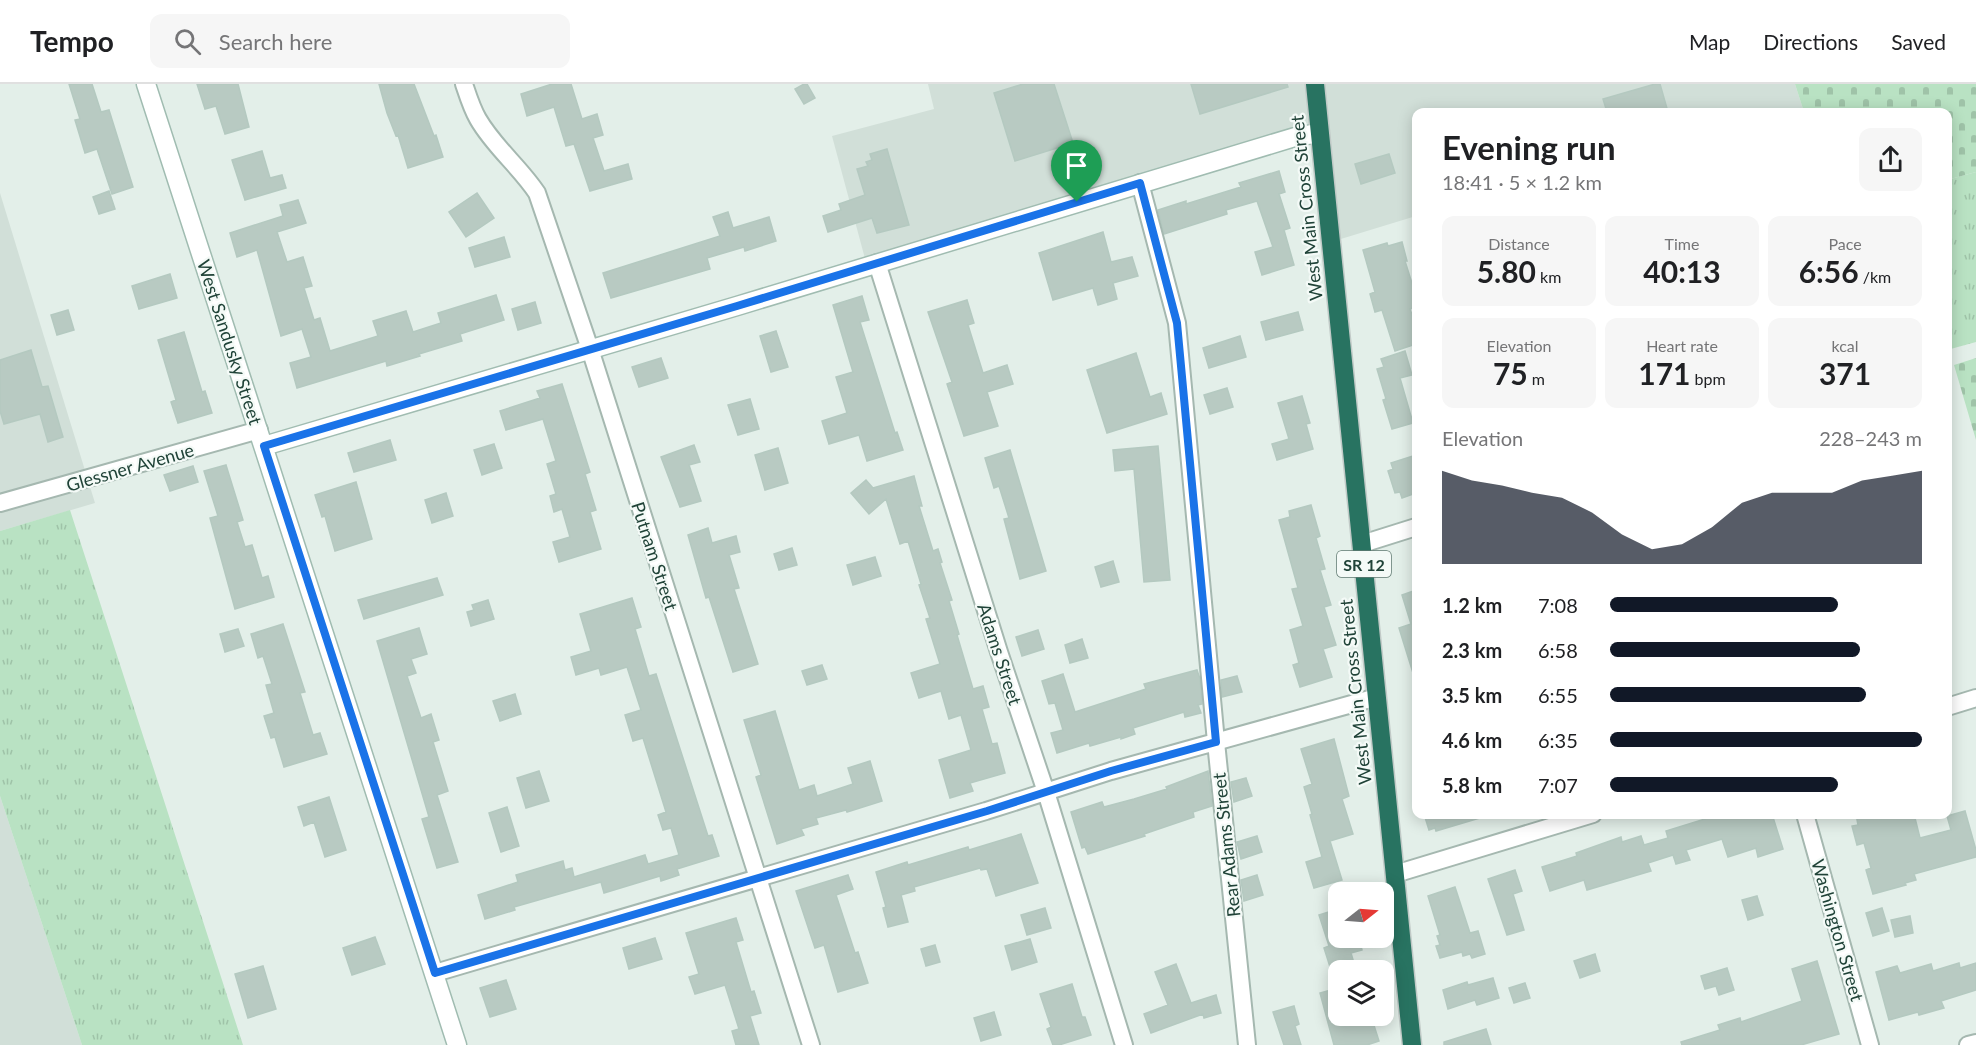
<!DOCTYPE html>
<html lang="en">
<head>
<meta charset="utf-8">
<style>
	body { margin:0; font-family:Lato,sans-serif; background:#f6f6f6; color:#202124; height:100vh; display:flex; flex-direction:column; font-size:22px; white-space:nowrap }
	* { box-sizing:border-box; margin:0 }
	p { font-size:20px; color:#757577 }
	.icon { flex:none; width:33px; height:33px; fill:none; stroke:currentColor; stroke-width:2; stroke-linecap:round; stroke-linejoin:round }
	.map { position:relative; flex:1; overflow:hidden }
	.sheet { position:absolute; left:1412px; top:24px; width:540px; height:711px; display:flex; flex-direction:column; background:#fff; border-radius:12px; box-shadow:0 3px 15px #0003 }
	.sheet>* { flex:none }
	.needle { width:39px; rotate:73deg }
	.fabs { position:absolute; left:1328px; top:798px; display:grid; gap:12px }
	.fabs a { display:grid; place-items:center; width:66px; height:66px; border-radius:12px; background:#fff; box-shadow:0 3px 15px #0003; font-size:30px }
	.pin { position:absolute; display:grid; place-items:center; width:51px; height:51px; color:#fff; margin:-62px -26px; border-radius:50% 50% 50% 0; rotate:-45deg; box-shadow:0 0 6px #0007 }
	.pin .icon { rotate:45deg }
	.round { display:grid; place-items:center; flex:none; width:63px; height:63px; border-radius:12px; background:#f6f6f6 }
	.summary { display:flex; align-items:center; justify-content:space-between; height:102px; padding:0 30px }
	h1 { font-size:33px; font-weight:700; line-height:45px }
	.figures { display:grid; grid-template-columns:repeat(3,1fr); gap:9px; height:102px; padding:6px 30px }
	.figures div { display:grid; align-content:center; border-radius:12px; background:#f6f6f6; text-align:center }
	.figures b { font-size:30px; font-weight:700 }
	.figures small { font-size:16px; font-weight:400 }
	.figures p { font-size:16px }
	.chart { height:168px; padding:12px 30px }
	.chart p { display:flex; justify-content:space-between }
	.chart svg { width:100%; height:108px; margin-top:6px; fill:#111827; opacity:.7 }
	ul { padding:0 30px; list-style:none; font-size:20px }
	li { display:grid; grid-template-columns:96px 72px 1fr; align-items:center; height:45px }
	li i { height:15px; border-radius:8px; background:#111827 }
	header { display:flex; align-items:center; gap:36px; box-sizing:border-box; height:84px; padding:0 30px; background:#fff; border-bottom:2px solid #e0e0e0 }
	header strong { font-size:28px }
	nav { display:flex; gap:33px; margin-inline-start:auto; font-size:21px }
	.search { width:420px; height:54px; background:#f6f6f6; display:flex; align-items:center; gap:15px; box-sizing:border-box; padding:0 21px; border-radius:12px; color:#757577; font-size:22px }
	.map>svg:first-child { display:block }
	.built { fill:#d1dfd8 }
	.grass { fill:url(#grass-tufts) }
	.cemetery { fill:url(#cemetery-stones) }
	.building { fill:#b8cac2; stroke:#b4c9c0; stroke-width:1.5 }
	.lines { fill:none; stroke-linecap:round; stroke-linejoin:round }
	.street-casing { stroke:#a5b8b0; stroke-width:20 }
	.secondary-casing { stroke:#a0bcb1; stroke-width:21 }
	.highway-casing { stroke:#c1cac7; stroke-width:21 }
	.street { stroke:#fff; stroke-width:16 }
	.secondary { stroke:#fff; stroke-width:18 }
	.highway { stroke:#287361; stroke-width:18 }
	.route-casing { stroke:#fff; stroke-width:12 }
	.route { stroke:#1a73e8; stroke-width:8 }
	.labels { text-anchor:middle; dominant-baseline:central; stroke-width:4.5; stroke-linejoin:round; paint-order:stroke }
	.shield { fill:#f4faf7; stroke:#607a71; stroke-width:1.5 }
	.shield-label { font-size:16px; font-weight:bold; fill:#204338 }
	.street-label { font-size:18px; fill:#204338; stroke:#f4faf7 }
</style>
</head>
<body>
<header>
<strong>Tempo</strong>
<div class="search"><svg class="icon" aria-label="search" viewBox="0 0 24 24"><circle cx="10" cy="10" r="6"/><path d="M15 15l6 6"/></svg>Search here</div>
<nav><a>Map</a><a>Directions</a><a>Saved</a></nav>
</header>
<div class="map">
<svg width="1976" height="961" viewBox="0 0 1976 961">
	<defs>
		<pattern id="grass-tufts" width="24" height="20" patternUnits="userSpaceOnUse" patternTransform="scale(1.5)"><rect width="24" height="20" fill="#b9e2c3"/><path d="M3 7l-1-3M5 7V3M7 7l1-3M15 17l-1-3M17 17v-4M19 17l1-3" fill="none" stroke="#9fc3a8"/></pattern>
		<pattern id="cemetery-stones" width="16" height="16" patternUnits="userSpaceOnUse" patternTransform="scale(1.5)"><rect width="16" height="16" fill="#b9e2c3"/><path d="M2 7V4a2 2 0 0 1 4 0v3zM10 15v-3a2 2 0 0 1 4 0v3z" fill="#9fc3a8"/></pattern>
	</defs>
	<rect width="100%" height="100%" fill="#e3efe9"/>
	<path class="built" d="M928 0H1795L1804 28H1416V132L1331 158 1319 49 867 182 832 52 934 25Z
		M0 109 95 419 0 447Z
		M0 712 82 961H0Z"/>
	<path class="grass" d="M1976 88V258L1947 266V96Z
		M70 426 243 961H82L0 712V447Z"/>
	<path class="cemetery" d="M1795 0H1976V88L1947 96V28H1804Z
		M1976 274V356L1954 281Z"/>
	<path class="building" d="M69 0H92L101 28 109 26 133 103 112 110 97 65 85 69 75 36 80 35Z
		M197 0H238L249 43 225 50 216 22 205 25Z
		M379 0H414L434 52 436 51 443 73 408 84 398 51 396 52 387 29Z
		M552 0H571L582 35 597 30 603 51 593 54 604 87 628 80 632 95 590 107 574 60 566 62 554 23 527 32 521 10Z
		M804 0H807L815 14 804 20 795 5Z
		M1023 0H1054L1073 59 1015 77 994 9Z
		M1191 0H1287L1288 3 1200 30Z
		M1655 0H1660L1668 28H1607L1603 15Z
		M887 65 909 141 877 149 872 134 828 148 823 132 841 126 839 120 865 111 857 85 868 82 866 78 872 76 870 70Z
		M262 67 270 94 282 91 286 104 245 116 232 76Z
		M1389 70 1395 89 1361 100 1355 80Z
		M1279 87 1285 108 1279 110 1290 144 1284 146 1294 181 1262 191 1255 168 1273 163 1257 117 1226 126 1227 130 1164 150 1158 126 1186 117V120L1241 103 1239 99Z
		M109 107 115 125 99 130 93 113Z
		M477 109 494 134 466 153 449 128Z
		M298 116 306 139 277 148 287 178 303 173 312 202 304 204 314 236 320 234 330 267 378 252 373 237 406 227 413 248 441 239 438 229 496 211 504 236 460 250 462 257 419 270 420 272 387 282 386 277 297 304 290 279 311 273 302 245 281 252 257 166 237 173 230 149 283 132 280 121Z
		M728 128 733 144 769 133 776 157 745 167 744 163 707 174 710 185 611 214 603 189 720 152 713 133Z
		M1103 148 1111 178 1132 173 1138 192 1113 199 1117 215 1098 221 1093 204 1053 216 1039 169Z
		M504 153 510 173 475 183 469 164Z
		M1402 158 1407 177H1405L1416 212V223L1410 225 1416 242V260L1395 267 1382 226 1375 228 1370 210 1375 208 1363 166 1387 159 1388 162Z
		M170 190 177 214 139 225 132 202Z
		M862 212 869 236 860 238 895 349 897 348 903 366 867 377 859 351 829 360 822 337 847 329 836 293 853 288 833 221Z
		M967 216 974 239 968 241 983 289 1007 281 1013 300 987 308 998 342 964 352 947 300 952 298 928 228Z
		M535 218 541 239 518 246 512 225Z
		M68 226 74 246 57 251 51 231Z
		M1298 228 1303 246 1266 256 1261 238Z
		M776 247 788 283 771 288 760 252Z
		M184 248 202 308 205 307 212 329 178 339 171 318 176 316 158 256Z
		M1240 252 1246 273 1209 284 1203 264Z
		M31 266 42 303 48 302 63 353 48 358 40 330 4 340 0 327V276Z
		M1405 267 1412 291 1400 294 1413 339 1392 345 1383 316 1386 315 1377 285 1384 283 1381 275Z
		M1136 269 1150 313 1161 309 1167 330 1107 349 1087 286Z
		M661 274 668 294 639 303 632 283Z
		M562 300 590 388 585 390 596 426 590 428 601 465 559 478 553 458 570 453 562 425 554 428 550 412 556 410 547 380 556 377 543 335 506 346 500 327 540 314 537 307Z
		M1227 304 1233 323 1210 330 1204 311Z
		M1302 312 1310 339 1306 340 1313 365 1277 376 1272 360 1289 355 1278 319Z
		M750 315 759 345 738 351 728 321Z
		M390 356 396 376 354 388 348 369Z
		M494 360 502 384 482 391 474 366Z
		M694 361 700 378 689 381 701 417 680 423 661 373Z
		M1158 362 1170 496 1144 498 1134 385 1115 387 1113 366Z
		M778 364 788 399 765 406 755 371Z
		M1010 366 1046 487 1020 495 1004 435 1009 434 999 402 994 404 985 374Z
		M1416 371V409L1402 414 1400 408 1395 409 1388 387 1393 385 1391 379Z
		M226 381 243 436 237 438 245 463 252 461 262 494 268 492 274 513 235 525 210 434 218 432 204 387Z
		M193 382 198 398 170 407 164 391Z
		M914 392 922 422H919L933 467 938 465 942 478 940 479 952 516 949 517 959 550 957 551 973 605 983 602 989 623 982 625 992 660 997 659 1005 689 970 699 973 707 950 714 939 676 971 666 961 631 949 635 941 607 919 614 911 589 940 580 926 535 930 534 919 501 921 500 908 457 900 460 886 415 869 430 851 409 866 396 873 404Z
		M356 398 372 455 335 467 325 432 322 433 315 411Z
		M446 409 453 432 432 439 425 416Z
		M1311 421 1320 452 1316 454 1325 485 1320 486 1331 521 1324 523 1336 561 1323 565 1332 593 1300 603 1293 581 1299 579 1290 546 1303 542 1292 505 1298 504 1279 436 1290 433 1289 427Z
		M708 444 712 459 736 452 740 468 729 471 739 504 734 505 758 580 733 588 709 513 706 514 688 451Z
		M792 464 797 481 779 486 774 470Z
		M875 473 881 492 853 501 847 481Z
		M1113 477 1119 498 1101 503 1095 483Z
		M437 494 443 511 364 535 358 516Z
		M1416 506V589H1413L1399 544 1411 540 1402 511Z
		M632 514 641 543 635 545 649 592 656 590 708 752 712 751 719 772 677 785 679 791 661 797 660 792 604 809 601 798 514 823 515 826 485 835 478 811 518 798 516 791 563 777 565 786 572 784 574 793 645 771 648 780 679 771 671 744 663 746 658 731 666 728 643 654 633 657 625 631 641 626 627 583 601 591 599 584 576 591 571 573 591 567 580 530Z
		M488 516 494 535 471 542 467 528 474 526 472 521Z
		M283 540 305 608 300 609 313 651 320 649 327 670 284 683 275 653 271 654 264 632 274 629 266 601 272 600 263 572 258 574 251 550Z
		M419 544 427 570 411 575 416 589 407 592 421 634 431 630 439 656 433 658 448 707 437 711 458 778 437 784 422 735 429 733 377 557Z
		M238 545 244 562 225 568 220 550Z
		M1038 546 1044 565 1022 572 1016 553Z
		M1082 555 1088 574 1070 579 1065 561Z
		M822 581 827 595 807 601 802 587Z
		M1197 586 1200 595 1202 620 1198 621 1201 629 1185 633 1184 628 1133 644 1135 650 1121 655V653L1090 662 1089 659 1057 669 1051 649 1063 646 1055 619 1049 620 1042 597 1063 590 1075 628 1146 605 1144 600Z
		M1237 592 1242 608 1222 613 1221 596Z
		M515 610 521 630 500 637 493 617Z
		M775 627 799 706 814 701 817 712 853 700 848 684 870 677 882 717 847 728 846 726 816 734 818 740 801 745 804 751 777 760 756 693 761 691 744 636Z
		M1334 655 1349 712 1342 715 1353 750 1330 757 1342 796 1314 804 1306 778 1322 773 1310 731 1312 730 1304 703 1312 700 1301 665Z
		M539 687 549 717 526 724 517 694Z
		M1208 687 1212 722 1193 728 1194 733 1144 750 1145 752 1088 770 1085 763 1082 764 1071 728 1102 718 1104 723 1134 715 1167 705 1166 703Z
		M1246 694 1252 712 1234 718 1231 698Z
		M329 713 346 766 325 773 314 738 304 742 298 723Z
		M507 723 519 762 501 768 489 729Z
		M1965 727 1976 766V773L1914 790 1916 796 1905 799 1906 801 1873 810 1866 786 1871 784 1864 759 1857 761 1852 742 1858 741 1856 730H1914L1920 754 1951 746 1947 732Z
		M1424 730H1480V734L1436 747 1435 744 1429 746Z
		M1721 730H1772L1783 765 1758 773 1756 764 1728 773 1722 755 1686 766 1690 776 1676 780 1673 771 1648 779 1651 787 1587 806 1584 796 1550 807 1542 783 1577 772 1576 769 1621 753 1622 758 1641 752 1644 761 1668 754 1666 747Z
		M1021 750 1038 799 996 812 987 785 981 786 980 784 914 803 915 807 901 811 908 838 888 843 883 824 886 823 876 788 907 778 908 781 968 763 969 766Z
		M1257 752 1262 768 1241 775 1237 758Z
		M1515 786 1522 807 1513 810 1524 846 1507 851 1488 795Z
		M848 791 853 805 836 811 855 869 858 868 868 899 838 908 824 861 815 864 796 807Z
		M1257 791 1263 811 1244 817 1241 796Z
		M1455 803 1470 849 1478 847 1485 870 1472 874 1470 870 1463 872 1462 868 1440 874 1436 862 1440 861 1437 852 1440 851 1428 812Z
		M1757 812 1763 831 1748 836 1742 816Z
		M1045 824 1051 844 1027 851 1021 831Z
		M1882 824 1889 847 1873 852 1866 829Z
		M1338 825V860L1359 854 1362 866 1351 869 1356 886H1331L1324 864 1329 862 1319 831Z
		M1910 832 1913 849 1895 853 1891 836Z
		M736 834 743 856 736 858 751 908 754 907 761 929 750 932 759 961H736L732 947 739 945 725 901 695 910 689 893 699 890 686 849Z
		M375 853 385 880 352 891 343 864Z
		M655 854 662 875 629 885 623 864Z
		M1030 855 1037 878 1012 886 1005 862Z
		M935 861 940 878 926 882 921 865Z
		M1595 870 1600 887 1580 894 1574 877Z
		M1817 877 1839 950 1801 961H1682L1681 958 1720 946 1718 941 1740 934 1741 938 1802 917 1792 885Z
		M1959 879 1960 884 1976 879V906L1941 917 1944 924 1919 931 1918 928 1889 936 1876 888 1897 882 1900 889 1931 880 1933 887Z
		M1176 880 1191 919 1216 911 1221 929 1204 934 1203 930 1151 949 1144 930 1168 921 1155 888Z
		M263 882 276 925 248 934 235 890Z
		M1727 884 1734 906 1719 911 1716 902 1705 905 1701 892Z
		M1493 894 1499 914 1477 921 1475 916 1448 925 1443 906 1467 898 1468 901Z
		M506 896 516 925 490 933 480 904Z
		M1525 899 1530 914 1514 919 1509 904Z
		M1072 900 1082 933H1085L1091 951 1059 961H1053L1047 945 1051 943 1040 910Z
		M1338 904V939L1362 932H1371L1379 957 1367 961H1334L1320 909Z
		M1294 922 1299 940 1295 942 1301 961H1284L1273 928Z
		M994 928 1001 951 981 957 974 934Z
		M1486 945 1491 961H1444V958Z"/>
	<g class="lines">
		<defs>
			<path id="street" d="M464 0C468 12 472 25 478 35 494 63 520 83 537 109L590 265 811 961
				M1140 99 1177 239 1216 658 1247 961
				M877 179 999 568 1046 708 1124 961
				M0 419 259 346
				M1362 460 1416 443
				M1947 623 1976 614
				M1805 730 1870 961
				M1395 790 1593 730
				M435 889 986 727 1111 687 1377 613
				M1968 961 1976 959"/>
			<path id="secondary" d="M146 0 457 961
				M264 362 737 222 1295 53 1319 49"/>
			<path id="highway" d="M1315 0 1412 961"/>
		</defs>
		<use href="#street" class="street-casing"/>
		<use href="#secondary" class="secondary-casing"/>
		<use href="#highway" class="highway-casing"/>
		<use href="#street" class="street"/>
		<use href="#secondary" class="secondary"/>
		<use href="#highway" class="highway"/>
	</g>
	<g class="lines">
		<defs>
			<path id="route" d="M1140 99 1177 239 1216 658 1111 687 987 727 435 889 264 362 737 222Z"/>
		</defs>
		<use href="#route" class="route-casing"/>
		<use href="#route" class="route"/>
	</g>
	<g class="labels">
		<rect class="shield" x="1337" y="467" width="54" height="26" rx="4.5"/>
		<g class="shield-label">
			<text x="1364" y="480">SR 12</text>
		</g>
		<g class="street-label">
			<text transform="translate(1306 124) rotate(-96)">West Main Cross Street</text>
			<text transform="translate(230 258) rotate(72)">West Sandusky Street</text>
			<text transform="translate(130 383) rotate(-16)">Glessner Avenue</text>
			<text transform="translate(655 472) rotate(72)">Putnam Street</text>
			<text transform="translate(1000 570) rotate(72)">Adams Street</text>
			<text transform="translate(1355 608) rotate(-96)">West Main Cross Street</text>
			<text transform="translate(1226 761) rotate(-96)">Rear Adams Street</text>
			<text transform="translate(1838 846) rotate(74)">Washington Street</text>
		</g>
	</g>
</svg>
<div class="fabs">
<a><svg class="needle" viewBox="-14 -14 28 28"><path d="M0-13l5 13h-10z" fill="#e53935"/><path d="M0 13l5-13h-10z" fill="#757577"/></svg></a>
<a><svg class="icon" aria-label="layers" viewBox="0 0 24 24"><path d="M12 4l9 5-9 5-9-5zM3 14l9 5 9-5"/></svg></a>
</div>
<div class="pin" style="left:1077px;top:118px;background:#1e9e55"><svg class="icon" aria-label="arrive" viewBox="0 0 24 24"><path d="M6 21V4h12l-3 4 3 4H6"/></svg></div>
<section class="sheet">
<div class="summary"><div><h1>Evening run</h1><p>18:41 · 5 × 1.2 km</p></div><a class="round"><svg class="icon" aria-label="share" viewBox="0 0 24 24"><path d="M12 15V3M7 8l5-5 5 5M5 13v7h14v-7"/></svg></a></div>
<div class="figures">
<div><p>Distance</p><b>5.80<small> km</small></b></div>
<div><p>Time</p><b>40:13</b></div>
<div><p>Pace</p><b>6:56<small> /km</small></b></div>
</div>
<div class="figures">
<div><p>Elevation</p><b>75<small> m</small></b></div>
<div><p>Heart rate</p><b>171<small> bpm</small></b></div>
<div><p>kcal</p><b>371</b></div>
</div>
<div class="chart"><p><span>Elevation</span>228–243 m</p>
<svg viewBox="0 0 160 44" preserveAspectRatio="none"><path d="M0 44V6L10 10L20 12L30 15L40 17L50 23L60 32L70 38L80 36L90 29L100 19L110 15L120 15L130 15L140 10L150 8L160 6V44z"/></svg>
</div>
<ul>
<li><b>1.2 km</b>7:08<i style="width:73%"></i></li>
<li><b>2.3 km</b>6:58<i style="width:80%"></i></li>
<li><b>3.5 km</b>6:55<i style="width:82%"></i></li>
<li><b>4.6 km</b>6:35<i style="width:100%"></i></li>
<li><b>5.8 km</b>7:07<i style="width:73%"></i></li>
</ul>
</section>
</div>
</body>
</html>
